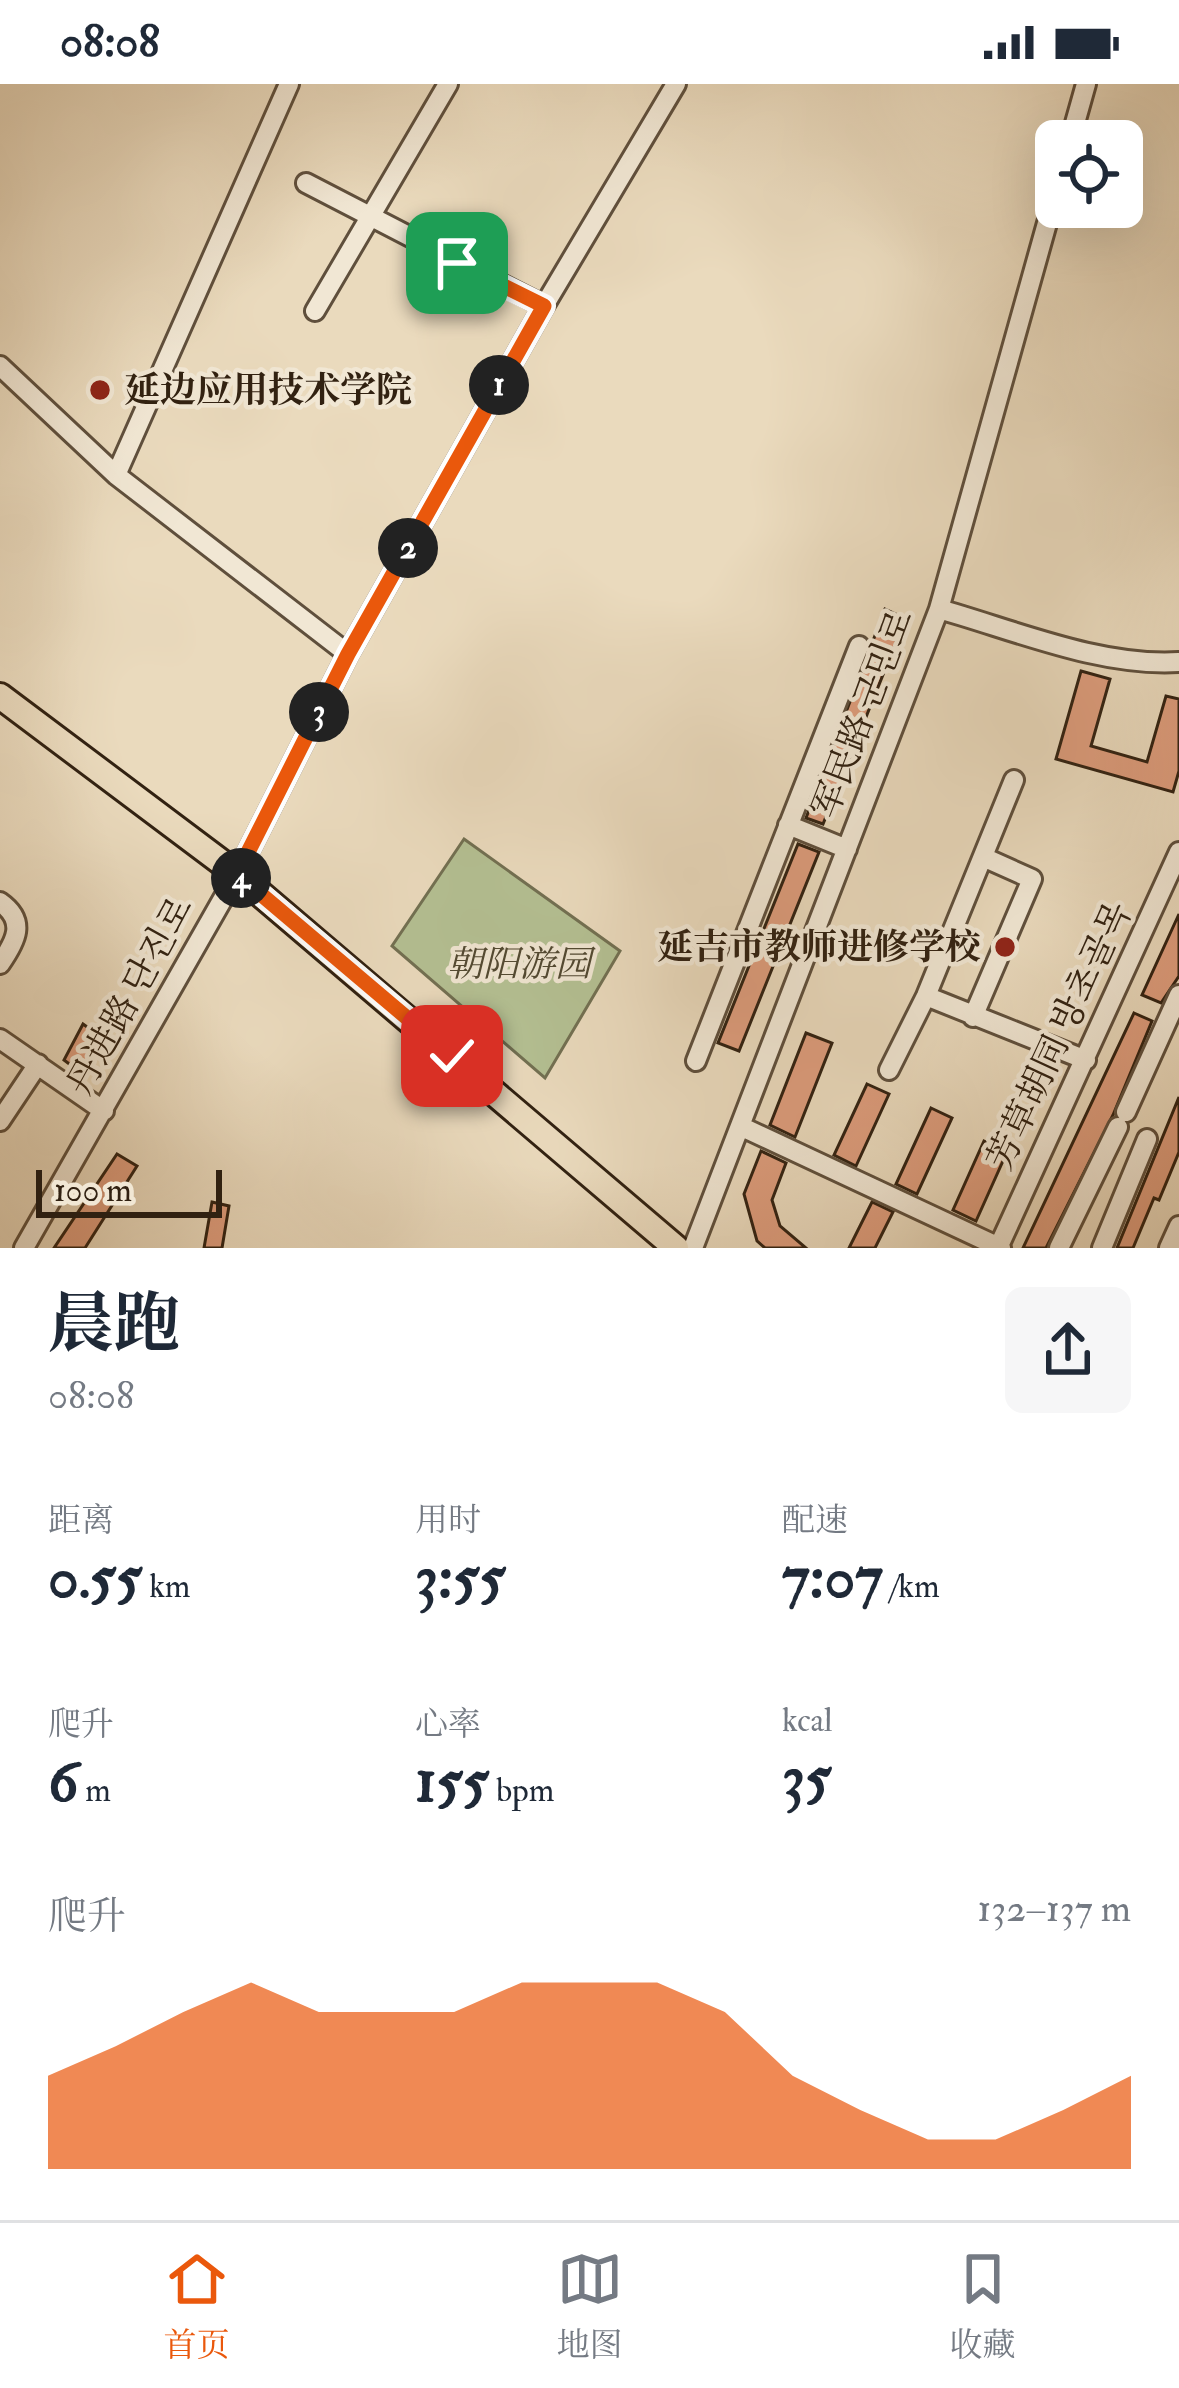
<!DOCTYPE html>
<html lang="zh">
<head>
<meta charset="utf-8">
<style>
	body { margin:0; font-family:"IM FELL Double Pica","Noto Serif SC","Noto Serif KR",serif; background:#f6f6f7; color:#1f2937; height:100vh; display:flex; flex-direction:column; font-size:45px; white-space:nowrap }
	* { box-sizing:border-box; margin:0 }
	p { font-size:39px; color:#747a83 }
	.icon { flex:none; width:66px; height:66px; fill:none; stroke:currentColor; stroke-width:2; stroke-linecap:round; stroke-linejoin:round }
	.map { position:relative; height:1164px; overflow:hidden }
	.drawer { display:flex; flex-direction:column; background:#fff; flex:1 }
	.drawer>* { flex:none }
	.fabs { position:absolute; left:1035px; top:36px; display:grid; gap:24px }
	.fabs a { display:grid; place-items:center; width:108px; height:108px; border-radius:18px; background:#fff; box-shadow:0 12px 48px #0002; font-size:60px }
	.scale { position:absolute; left:36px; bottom:30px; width:186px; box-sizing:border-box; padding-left:12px; border:6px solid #312111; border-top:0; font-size:33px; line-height:42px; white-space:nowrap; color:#312111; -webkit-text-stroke:9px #f1e7d4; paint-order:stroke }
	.pin { position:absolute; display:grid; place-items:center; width:102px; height:102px; color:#fff; margin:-51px; border-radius:24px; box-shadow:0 6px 18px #0006 }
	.km { position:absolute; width:60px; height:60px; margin:-30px; border-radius:50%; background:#222; color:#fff; font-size:33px; line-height:60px; text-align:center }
	.round { display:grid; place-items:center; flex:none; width:126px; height:126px; border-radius:18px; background:#f6f6f7 }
	.overview { display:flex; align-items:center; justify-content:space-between; height:204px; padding:0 48px }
	h1 { font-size:66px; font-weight:700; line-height:90px }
	.metrics { display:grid; grid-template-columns:repeat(3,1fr); gap:18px; height:204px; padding:12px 48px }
	.metrics div { display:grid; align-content:center }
	.metrics b { font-size:60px; font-weight:700 }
	.metrics small { font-size:33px; font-weight:400 }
	.metrics p { font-size:33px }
	.chart { height:336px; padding:24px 48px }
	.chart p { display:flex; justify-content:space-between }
	.chart svg { width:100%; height:216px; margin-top:12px; fill:#ea580c; opacity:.7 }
	.status { display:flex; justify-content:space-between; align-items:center; height:84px; padding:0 60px; background:#fff; direction:ltr }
	.status svg { height:33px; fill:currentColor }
	.tabs { display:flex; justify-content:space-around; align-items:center; height:168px; border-top:3px solid #e0e1e3; background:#fff; font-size:33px; color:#747a83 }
	.tabs a { display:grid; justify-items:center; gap:6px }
	.tabs .active { color:#ea580c }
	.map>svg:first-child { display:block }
	.green { fill:#b4c093; stroke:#727052; stroke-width:3 }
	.building { fill:#dd9c7c; stroke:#312111; stroke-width:3 }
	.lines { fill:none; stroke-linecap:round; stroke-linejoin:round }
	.minor-casing { stroke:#5f4f3c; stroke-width:24 }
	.major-casing { stroke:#312111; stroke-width:30 }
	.minor { stroke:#f1e7d4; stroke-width:18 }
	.major { stroke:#eadabd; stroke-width:24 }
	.route-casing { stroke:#fff; stroke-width:24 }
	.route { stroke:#ea580c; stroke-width:15 }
	.poi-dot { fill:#8f2418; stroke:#f1e7d4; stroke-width:4.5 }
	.labels { text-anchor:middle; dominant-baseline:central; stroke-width:9; stroke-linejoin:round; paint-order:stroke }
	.poi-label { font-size:36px; font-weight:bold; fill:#312111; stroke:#f1e7d4; text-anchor:start }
	.street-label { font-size:36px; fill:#312111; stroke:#f1e7d4 }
	.park-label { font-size:36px; font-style:italic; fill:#524932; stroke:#f1e7d4 }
</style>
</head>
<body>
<div class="status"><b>08:08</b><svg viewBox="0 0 49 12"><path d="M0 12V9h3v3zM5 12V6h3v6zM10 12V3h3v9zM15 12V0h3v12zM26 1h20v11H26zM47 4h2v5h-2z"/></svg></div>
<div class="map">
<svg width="1179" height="1164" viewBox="0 0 1179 1164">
	<rect width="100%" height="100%" fill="#eadabd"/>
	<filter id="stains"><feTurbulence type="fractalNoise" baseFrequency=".00167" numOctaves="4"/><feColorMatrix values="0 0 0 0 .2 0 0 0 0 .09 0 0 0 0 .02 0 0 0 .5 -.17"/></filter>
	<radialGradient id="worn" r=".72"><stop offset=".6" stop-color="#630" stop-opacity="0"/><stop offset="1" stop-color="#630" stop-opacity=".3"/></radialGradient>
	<path class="green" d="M464 755 620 867 545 994 392 862Z"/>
	<path class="building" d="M885 525 898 531 906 550 902 558 897 556 823 740 806 734Z
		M1081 587 1110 595 1091 662 1147 678 1166 612 1179 615V687L1173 708 1056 675Z
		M798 760 819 768 739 967 718 959Z
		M1179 830V892L1161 919 1142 911Z
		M1134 929 1152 937 1113 1031 1046 1164H1023Z
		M83 940 101 953 80 988 64 976Z
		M806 949 832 959 795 1053 770 1041Z
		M867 1000 889 1010 856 1082 834 1071Z
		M1179 1013V1068L1159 1116 1154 1114 1133 1164H1117Z
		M931 1024 952 1034 917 1110 896 1100Z
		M984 1057 1007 1068 976 1137 953 1126Z
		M761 1067 786 1079 772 1116 780 1142 806 1164H765L757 1157 744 1110Z
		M117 1070 137 1082 85 1164H54Z
		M212 1118 229 1122 222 1164H204Z
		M872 1118 893 1128 875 1164H849Z"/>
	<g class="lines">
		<defs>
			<path id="minor" d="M1070 57 1086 0
				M306 99 544 222
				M315 227 448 0
				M0 282 116 391 348 570
				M116 391 289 0
				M939 525C1014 546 1100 583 1179 578
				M788 741 847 765
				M0 818C27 837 16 857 0 880
				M926 912 1086 976
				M973 933 1032 795 983 773
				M0 955 104 1027
				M696 977 859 562
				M889 986 926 912 1014 696
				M1126 1028 1179 911
				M0 1037 38 980
				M740 1042 1001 1164
				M24 1164 237 790 348 570 544 222 676 0
				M693 1164 939 525 1056 107
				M998 1164 1179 768
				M1059 1164 1118 1043
				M1102 1164 1147 1055
				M1169 1164 1179 1142"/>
			<path id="major" d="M0 612 237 790 676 1164"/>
		</defs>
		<use href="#minor" class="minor-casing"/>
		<use href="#major" class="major-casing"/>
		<use href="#minor" class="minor"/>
		<use href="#major" class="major"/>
	</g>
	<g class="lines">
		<defs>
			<path id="route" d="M452 972 237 790 348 570 544 222 457 179"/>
		</defs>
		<use href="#route" class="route-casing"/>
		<use href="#route" class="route"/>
	</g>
	<g class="poi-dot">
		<circle cx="100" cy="306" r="12"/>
		<circle cx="1005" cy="863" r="12"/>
	</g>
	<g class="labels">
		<g class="poi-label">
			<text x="124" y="306">延边应用技术学院</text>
			<text x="981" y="863" text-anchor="end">延吉市教师进修学校</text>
		</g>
		<g class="street-label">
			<text transform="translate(863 630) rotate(-69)">军民路 군민로</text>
			<text transform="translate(130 912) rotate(-61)">丹进路 단진로</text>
			<text transform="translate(1059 952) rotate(-65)">芳草胡同 방초골목</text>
		</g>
		<g class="park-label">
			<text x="519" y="880">朝阳游园</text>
		</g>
	</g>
	<rect width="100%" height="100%" filter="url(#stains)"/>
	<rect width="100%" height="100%" fill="url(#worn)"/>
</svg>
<div class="fabs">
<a><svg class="icon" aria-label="locate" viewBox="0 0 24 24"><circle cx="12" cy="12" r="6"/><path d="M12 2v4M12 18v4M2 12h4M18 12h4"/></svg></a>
</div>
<div class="scale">100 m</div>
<div class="pin" style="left:457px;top:179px;background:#1e9e55"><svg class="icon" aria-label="arrive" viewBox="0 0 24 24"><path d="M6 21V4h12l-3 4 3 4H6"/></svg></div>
<div class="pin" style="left:452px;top:972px;background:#d93025"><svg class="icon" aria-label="check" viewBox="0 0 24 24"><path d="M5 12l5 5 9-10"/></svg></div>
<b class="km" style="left:499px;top:301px">1</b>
<b class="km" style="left:408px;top:464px">2</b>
<b class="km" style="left:319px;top:628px">3</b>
<b class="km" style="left:241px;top:794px">4</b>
</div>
<section class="drawer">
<div class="overview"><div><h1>晨跑</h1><p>08:08</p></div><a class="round"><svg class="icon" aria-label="share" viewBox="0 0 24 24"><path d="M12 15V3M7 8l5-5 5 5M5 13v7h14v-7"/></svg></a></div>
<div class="metrics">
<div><p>距离</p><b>0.55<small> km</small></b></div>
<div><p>用时</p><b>3:55</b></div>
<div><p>配速</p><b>7:07<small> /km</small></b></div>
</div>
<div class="metrics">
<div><p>爬升</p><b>6<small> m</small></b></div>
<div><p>心率</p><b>155<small> bpm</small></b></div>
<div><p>kcal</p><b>35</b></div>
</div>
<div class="chart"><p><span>爬升</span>132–137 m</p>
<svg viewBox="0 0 160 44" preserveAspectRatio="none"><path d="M0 44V25L10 19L20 12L30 6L40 12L50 12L60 12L70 6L80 6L90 6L100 12L110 25L120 32L130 38L140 38L150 32L160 25V44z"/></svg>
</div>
</section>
<nav class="tabs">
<a class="active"><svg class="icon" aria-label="home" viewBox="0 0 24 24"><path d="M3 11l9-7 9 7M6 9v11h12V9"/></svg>首页</a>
<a><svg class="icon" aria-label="map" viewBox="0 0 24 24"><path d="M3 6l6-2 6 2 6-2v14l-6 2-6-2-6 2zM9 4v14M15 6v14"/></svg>地图</a>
<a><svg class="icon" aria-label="saved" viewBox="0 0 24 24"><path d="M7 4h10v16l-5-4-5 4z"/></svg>收藏</a>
</nav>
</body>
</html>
